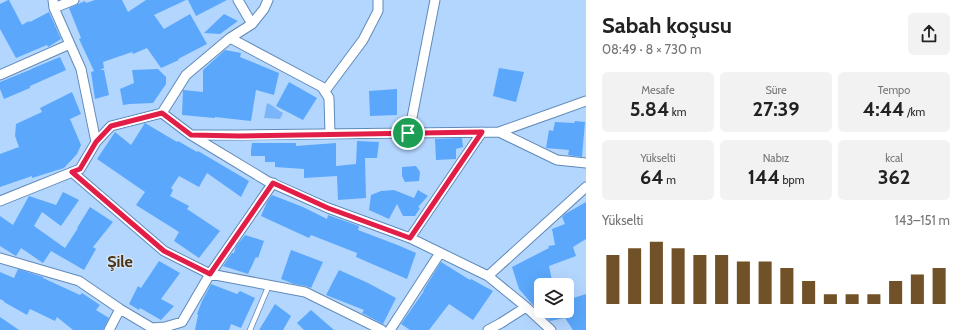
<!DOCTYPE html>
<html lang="tr">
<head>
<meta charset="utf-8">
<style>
	body { margin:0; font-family:Cabin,sans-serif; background:#f2f2f2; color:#222; height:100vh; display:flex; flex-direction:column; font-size:15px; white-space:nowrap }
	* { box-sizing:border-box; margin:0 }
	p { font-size:13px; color:#767676 }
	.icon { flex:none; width:22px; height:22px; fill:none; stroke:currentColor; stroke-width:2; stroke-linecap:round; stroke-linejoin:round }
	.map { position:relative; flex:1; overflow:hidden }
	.drawer { display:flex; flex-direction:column; background:#fff; width:380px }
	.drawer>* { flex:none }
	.tools { position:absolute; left:534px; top:278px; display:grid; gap:8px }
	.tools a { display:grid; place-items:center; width:40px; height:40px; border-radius:6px; background:#fff; box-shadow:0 4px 16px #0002; font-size:20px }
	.pin { position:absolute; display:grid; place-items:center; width:34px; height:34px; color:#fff; margin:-17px; border:2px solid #fff; border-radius:50%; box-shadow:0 1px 4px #0007 }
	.round { display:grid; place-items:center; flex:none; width:42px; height:42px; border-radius:6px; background:#f2f2f2 }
	.headline { display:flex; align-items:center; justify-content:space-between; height:68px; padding:0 16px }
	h1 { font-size:22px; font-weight:700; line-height:30px }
	.figures { display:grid; grid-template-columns:repeat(3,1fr); gap:6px; height:68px; padding:4px 16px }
	.figures div { display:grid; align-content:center; border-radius:6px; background:#f2f2f2; text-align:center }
	.figures b { font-size:20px; font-weight:700 }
	.figures small { font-size:11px; font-weight:400 }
	.figures p { font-size:11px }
	.chart { height:112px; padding:8px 16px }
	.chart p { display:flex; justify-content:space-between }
	.chart svg { width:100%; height:72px; margin-top:4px; stroke:#715127; stroke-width:6 }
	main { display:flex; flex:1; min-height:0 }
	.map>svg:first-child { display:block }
	.water { fill:#79b5f8 }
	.building { fill:#5ba7fb }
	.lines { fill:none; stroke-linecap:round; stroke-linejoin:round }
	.service-casing { stroke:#608ab9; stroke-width:6 }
	.minor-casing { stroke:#608ab9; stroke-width:11 }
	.service { stroke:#fff; stroke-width:4.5 }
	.minor { stroke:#fff; stroke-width:9 }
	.route-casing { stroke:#fff; stroke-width:8 }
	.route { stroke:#e11d48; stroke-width:5 }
	.labels { text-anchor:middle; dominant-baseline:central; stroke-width:3; stroke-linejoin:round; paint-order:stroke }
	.district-label { font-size:16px; font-weight:bold; fill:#4c3311; stroke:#d0e1f6 }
</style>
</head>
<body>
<main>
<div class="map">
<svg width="586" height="330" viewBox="0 0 586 330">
	<rect width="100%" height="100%" fill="#b3d6ff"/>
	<path class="water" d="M267 103C273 105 277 110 283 113L280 119 264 118Z"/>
	<path class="building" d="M8 0H9L22 25 29 21 30 22 49 12 61 39 48 47 47 45 16 58 0 29V4Z
		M95 0H122L128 12 146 0H186L154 15 164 29 190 14 207 44 178 59 179 60 161 68 147 48 133 54 132 52 103 62 104 68 100 70H104L109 95 95 99 91 72 94 71 79 39 81 38 69 8 85 1 86 3Z
		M188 0H227L196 16Z
		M224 14 238 21 220 34 204 33Z
		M225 50 241 53 240 57 279 73 274 95 256 90 251 121 215 117V118L182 115 183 90 203 92V70Z
		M60 57 66 70 30 86V88L4 99 0 89V82L32 69H31Z
		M499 68 524 72 516 102 493 96Z
		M158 69 166 77V84L153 103 130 104 123 105 120 89 134 83 132 70Z
		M289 82 317 98 303 120 276 106Z
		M397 89V115L370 116 369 91Z
		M72 92 81 114 70 119 81 145 77 154 64 168 32 178V176L0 187V154L19 147 15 136 16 124 42 112 40 108Z
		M575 121 585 122 582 157 568 155 569 150 546 148 549 130 553 131 555 122 574 123Z
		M145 123 177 142 178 141 197 152 198 151 249 181 241 197 207 173 199 187 179 176 171 188 173 190 170 196 189 206 187 209 220 231 199 258 174 241 179 232 136 205 145 192 97 159 115 132 131 145Z
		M462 138 463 147 456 149V159L436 160 435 139Z
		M357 141 379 142 377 158H365L366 198 338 200 337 176 304 178V169L275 167V162H265V156H251V151L252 143H296V146L336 143V166L356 164Z
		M416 166 420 172 419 181 405 182 402 176V167Z
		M394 190 414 198 418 190 428 196 418 207 420 208 415 216H403L397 204 389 219 369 210 371 195 381 191Z
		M63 192 79 200 61 226 42 212 34 226 65 248 78 228H77L90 207 113 222 93 247 96 249 84 270 51 251 43 263 21 248 16 256 0 246V216L13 225 29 196 56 205Z
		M272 195 303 207 327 219 328 215 359 226 358 230 400 246 416 253 407 279 356 257 357 253 311 235 309 238 261 216 267 202Z
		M586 202V239L573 247 576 256 549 266 552 280 541 284V311H572L567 300 586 294V330H573L565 318 550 321 532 304 519 289 512 267 549 248 548 246 555 245 552 229 565 224 562 217 565 214Z
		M245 235 264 241 258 258 256 257 248 274 223 266 232 253H234L236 246Z
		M291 250 323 262 311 288 306 286 294 284 281 279Z
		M159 261 180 273 161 299 174 306 161 320 140 308 139 310 129 304 138 286 141 288Z
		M441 262 470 280 471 279 493 291 473 320 449 304 429 330H410L401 324 424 291H423Z
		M18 269 43 277V278L80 295 82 293 100 305 96 310 109 318 103 330H73L57 317 55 321 30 309 27 315 4 302V301L0 299V272L14 278Z
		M339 270 368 283 396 298 383 324 362 313 364 310 326 295Z
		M211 284 237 294 240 291 255 298 241 328 231 324 229 330H195L198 315 197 314 202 301Z
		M275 304 291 316 283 330H259Z
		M311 310 334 330H304L297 323Z
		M0 317 19 330H0Z"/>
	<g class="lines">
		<defs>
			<path id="service" d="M250 330 269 285"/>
			<path id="minor" d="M53 0 54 8 81 69 96 142
				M238 0 252 24
				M54 8 74 0
				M230 38 322 87 329 98 330 134
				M0 75 70 44
				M325 91 363 40 378 11V0
				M162 113 186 75 230 38 252 24 264 9 268 0
				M499 132 557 160 586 163
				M409 133 435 0
				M193 135H239L499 132 586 101
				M72 172 164 251 210 274 305 292 382 330
				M0 201 80 169 96 142 111 126 162 113 191 135 267 181 328 208 410 238 488 276 526 307 551 330
				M410 238 482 132
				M0 258 79 281 120 309 152 328 165 327 182 322 210 274 273 183
				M488 276 586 187
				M109 330 120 309
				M390 330 440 253
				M488 330 501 323 526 307"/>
		</defs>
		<use href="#service" class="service-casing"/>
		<use href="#minor" class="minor-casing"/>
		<use href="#service" class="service"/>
		<use href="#minor" class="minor"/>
	</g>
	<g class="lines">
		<defs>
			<path id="route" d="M162 113 191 135 239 136 482 132 410 238 328 208 273 183 210 274 164 251 72 172 80 169 96 142 111 126Z"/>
		</defs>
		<use href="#route" class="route-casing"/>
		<use href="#route" class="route"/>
	</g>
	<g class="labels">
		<g class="district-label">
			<text x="120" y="261">Şile</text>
		</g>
	</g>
</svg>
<div class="tools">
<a><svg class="icon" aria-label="layers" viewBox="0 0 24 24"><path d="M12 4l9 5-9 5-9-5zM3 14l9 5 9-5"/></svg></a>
</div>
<div class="pin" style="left:408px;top:133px;background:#1e9e55"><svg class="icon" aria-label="arrive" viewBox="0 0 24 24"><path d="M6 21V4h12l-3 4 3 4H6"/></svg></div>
</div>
<section class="drawer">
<div class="headline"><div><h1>Sabah koşusu</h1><p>08:49 · 8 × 730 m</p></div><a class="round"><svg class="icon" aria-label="share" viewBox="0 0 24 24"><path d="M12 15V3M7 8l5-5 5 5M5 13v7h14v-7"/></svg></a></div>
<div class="figures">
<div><p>Mesafe</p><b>5.84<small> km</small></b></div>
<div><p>Süre</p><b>27:39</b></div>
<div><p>Tempo</p><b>4:44<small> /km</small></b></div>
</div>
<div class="figures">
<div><p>Yükselti</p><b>64<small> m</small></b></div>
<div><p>Nabız</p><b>144<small> bpm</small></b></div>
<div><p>kcal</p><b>362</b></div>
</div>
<div class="chart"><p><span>Yükselti</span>143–151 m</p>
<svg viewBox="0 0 160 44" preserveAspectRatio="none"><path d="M5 44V14M15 44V10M25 44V6M35 44V10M45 44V14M55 44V14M65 44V18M75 44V18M85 44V22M95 44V30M105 44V38M115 44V38M125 44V38M135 44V30M145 44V26M155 44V22"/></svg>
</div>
</section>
</main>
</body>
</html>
